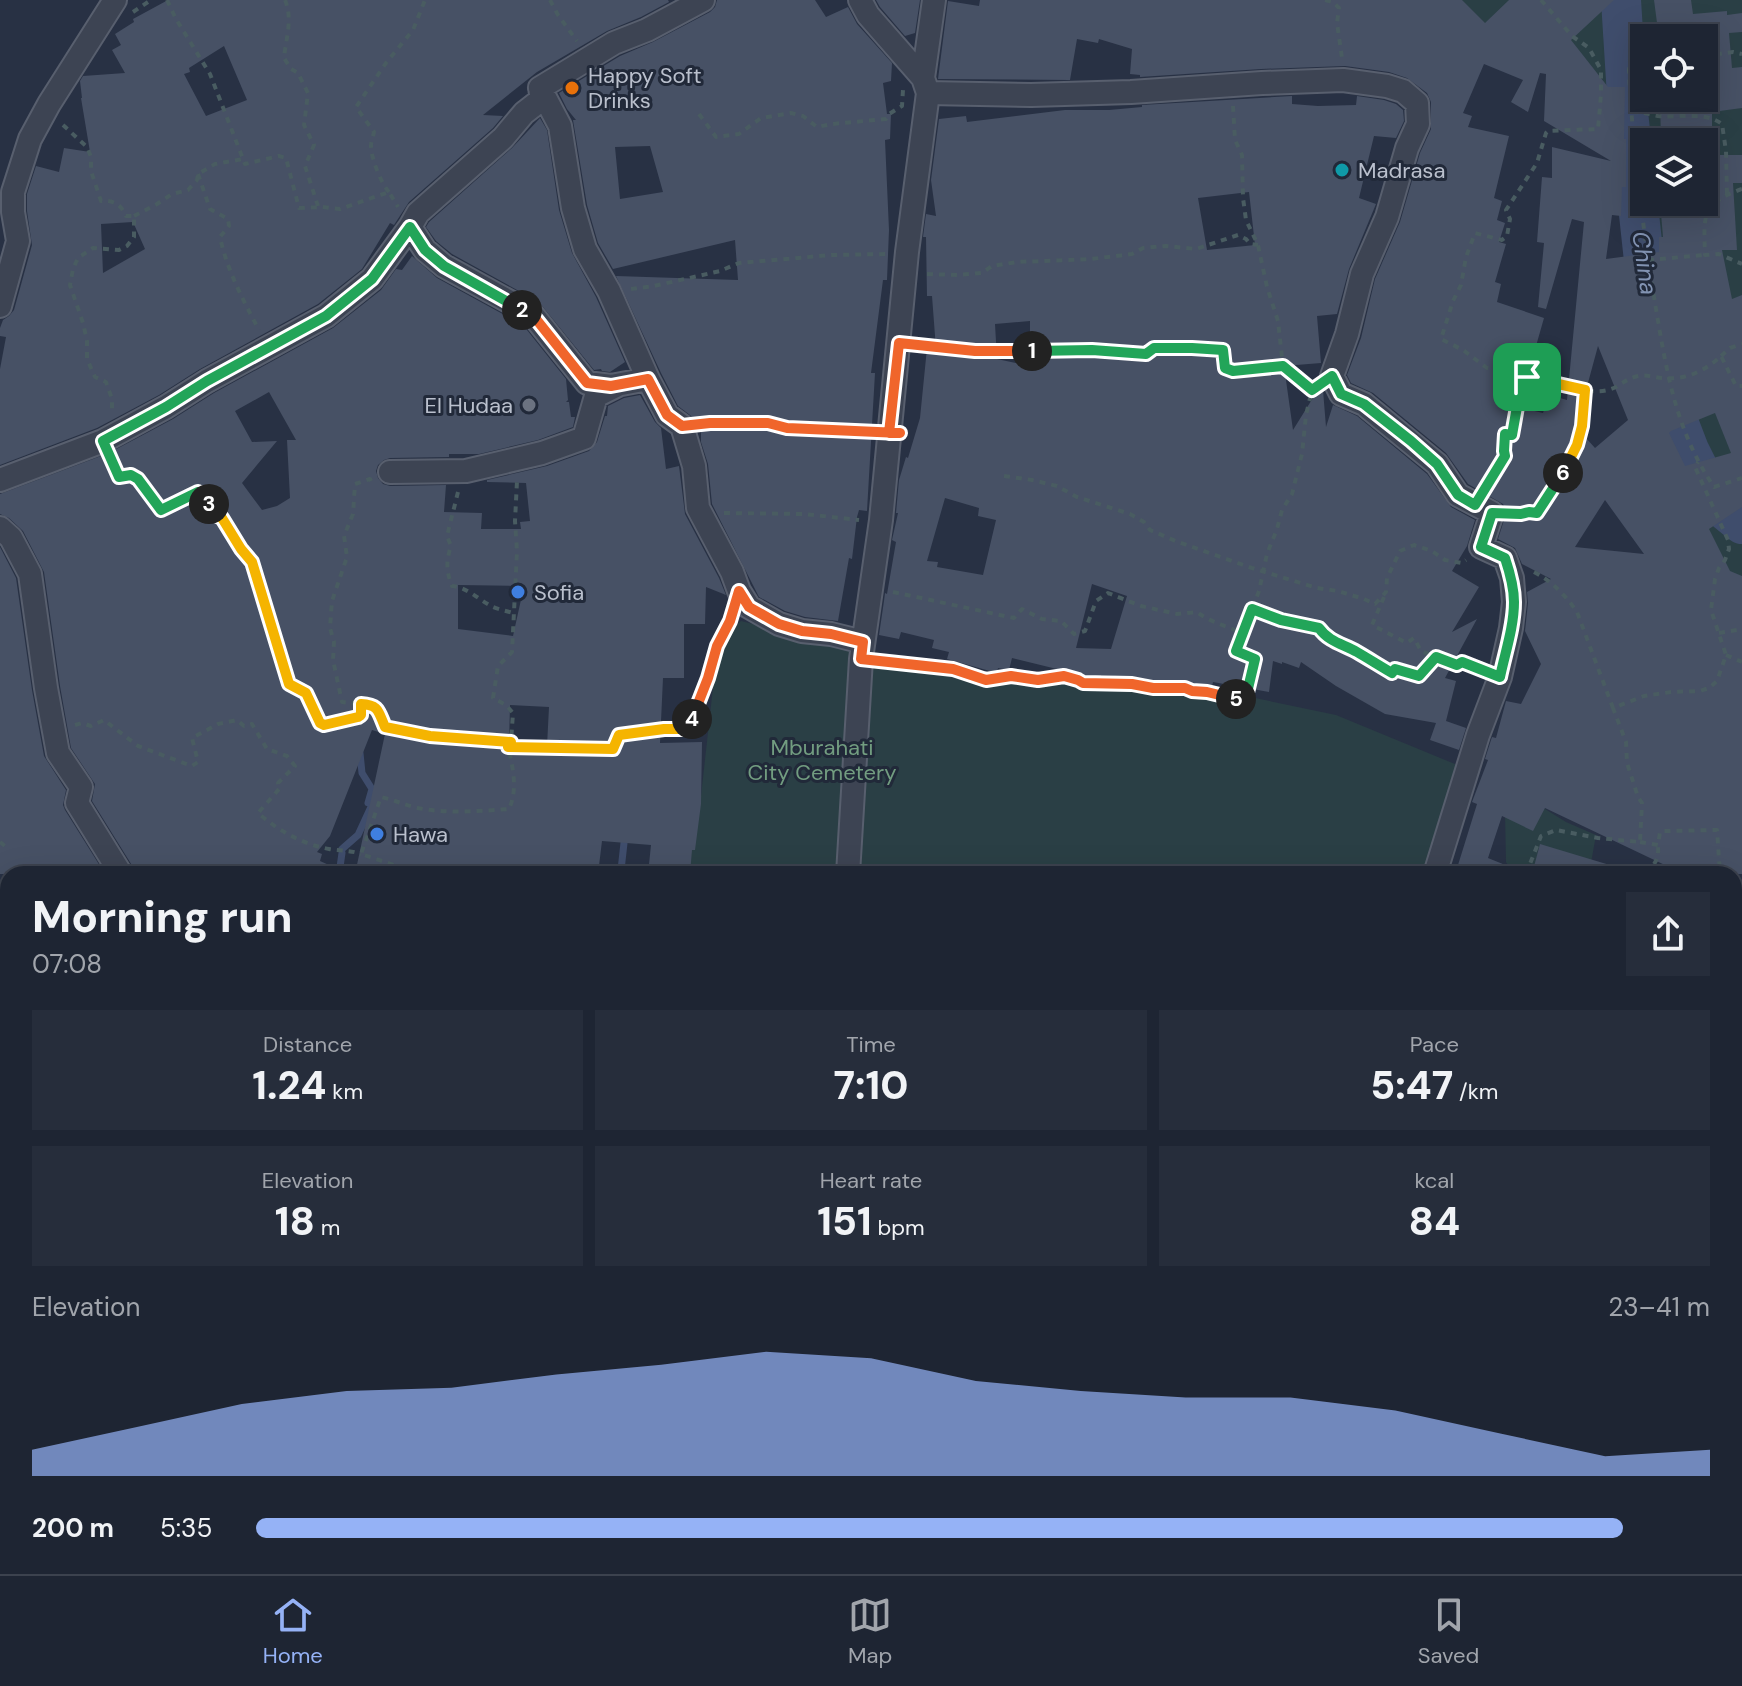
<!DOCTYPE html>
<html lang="en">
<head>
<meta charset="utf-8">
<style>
	body { margin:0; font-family:"DM Sans",sans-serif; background:#262d3b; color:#f1f3f6; height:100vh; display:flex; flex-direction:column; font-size:30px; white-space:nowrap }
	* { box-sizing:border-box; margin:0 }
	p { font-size:26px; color:#a1a5ac }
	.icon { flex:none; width:44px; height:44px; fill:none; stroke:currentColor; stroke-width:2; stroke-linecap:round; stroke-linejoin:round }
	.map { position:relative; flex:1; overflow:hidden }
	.side { position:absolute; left:0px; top:866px; width:1742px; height:708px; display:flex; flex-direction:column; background:#1e2533; border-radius:24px 24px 0 0; box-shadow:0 8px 32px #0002,0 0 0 2px #3c424e }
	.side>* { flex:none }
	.fabs { position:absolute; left:1630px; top:24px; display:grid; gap:16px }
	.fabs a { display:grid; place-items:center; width:88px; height:88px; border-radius:0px; background:#1e2533; box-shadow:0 8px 32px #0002,0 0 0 2px #3c424e; font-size:40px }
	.pin { position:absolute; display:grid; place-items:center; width:68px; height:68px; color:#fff; margin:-34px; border-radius:16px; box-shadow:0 4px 12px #0006 }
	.km { position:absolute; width:40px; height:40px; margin:-20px; border-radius:50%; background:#222; color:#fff; font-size:22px; line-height:40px; text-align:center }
	.round { display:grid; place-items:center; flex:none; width:84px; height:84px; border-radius:0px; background:#262d3b }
	.head { display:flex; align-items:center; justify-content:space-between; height:136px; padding:0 32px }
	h1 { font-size:44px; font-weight:800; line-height:60px }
	.metrics { display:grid; grid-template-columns:repeat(3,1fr); gap:12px; height:136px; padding:8px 32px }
	.metrics div { display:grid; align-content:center; border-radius:0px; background:#262d3b; text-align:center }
	.metrics b { font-size:40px; font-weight:800 }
	.metrics small { font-size:22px; font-weight:400 }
	.metrics p { font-size:22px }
	.chart { height:224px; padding:16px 32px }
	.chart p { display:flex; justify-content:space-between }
	.chart svg { width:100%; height:144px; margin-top:8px; fill:#95b2f6; opacity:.7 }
	ul { padding:0 32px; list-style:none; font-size:26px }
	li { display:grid; grid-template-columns:128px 96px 1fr; align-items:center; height:60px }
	li i { height:20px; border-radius:10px; background:#95b2f6 }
	.tabs { display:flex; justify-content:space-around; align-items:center; height:112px; border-top:2px solid #3c424e; background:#1e2533; font-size:22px; color:#a1a5ac }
	.tabs a { display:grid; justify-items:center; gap:4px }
	.tabs .current { color:#95b2f6 }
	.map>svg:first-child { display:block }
	.green { fill:#2a3f45; fill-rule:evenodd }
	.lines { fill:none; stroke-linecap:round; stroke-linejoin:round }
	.stream { stroke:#3f4d6c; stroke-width:7 }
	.river { stroke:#3f4d6c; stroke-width:40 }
	.building { fill:#475165; fill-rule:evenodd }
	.minor-casing { stroke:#585f6e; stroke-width:26 }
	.major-casing { stroke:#464d5d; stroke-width:34 }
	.path { stroke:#495c61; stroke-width:4; stroke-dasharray:6 6; stroke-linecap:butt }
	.minor { stroke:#3d4453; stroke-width:22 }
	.major { stroke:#5b6373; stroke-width:30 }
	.split-1-casing { stroke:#fff; stroke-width:16 }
	.split-2-casing { stroke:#fff; stroke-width:16 }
	.split-3-casing { stroke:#fff; stroke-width:16 }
	.split-4-casing { stroke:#fff; stroke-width:16 }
	.split-5-casing { stroke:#fff; stroke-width:16 }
	.split-6-casing { stroke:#fff; stroke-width:16 }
	.split-7-casing { stroke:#fff; stroke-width:16 }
	.split-1 { stroke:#22a559; stroke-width:10 }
	.split-2 { stroke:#f0652b; stroke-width:10 }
	.split-3 { stroke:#22a559; stroke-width:10 }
	.split-4 { stroke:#f5b400; stroke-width:10 }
	.split-5 { stroke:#f0652b; stroke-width:10 }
	.split-6 { stroke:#22a559; stroke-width:10 }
	.split-7 { stroke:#f5b400; stroke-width:10 }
	.food-dot { fill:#e8710a; stroke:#212939; stroke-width:3 }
	.culture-dot { fill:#0f9aa8; stroke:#212939; stroke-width:3 }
	.worship-dot { fill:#6b7280; stroke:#212939; stroke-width:3 }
	.shop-dot { fill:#3f7fe0; stroke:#212939; stroke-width:3 }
	.labels { text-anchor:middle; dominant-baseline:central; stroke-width:6; stroke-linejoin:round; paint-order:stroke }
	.poi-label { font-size:22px; fill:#bac0cd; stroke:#212939; text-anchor:start }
	.park-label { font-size:22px; fill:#729d80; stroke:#212939 }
	.water-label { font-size:24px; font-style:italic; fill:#8293b2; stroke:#212939 }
</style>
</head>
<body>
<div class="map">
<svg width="1742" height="1574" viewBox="0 0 1742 1574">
	<rect width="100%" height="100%" fill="#283144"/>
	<path class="green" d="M1447 0H1742V640L1690 516 1635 191 1552 75ZM1644 38H1704V98H1644ZM1644 142H1704V202H1644Z
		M741 621 881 656 1038 683 1193 685 1336 715 1467 769 1431 874H688V866L699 814 718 642Z
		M1545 809 1566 822 1596 835 1589 874 1538 870 1530 874H1514L1506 862 1505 813 1537 812Z
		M1742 1216V1574H1559L1563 1566H1734V1221Z
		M915 1566H1229L1227 1574H937Z"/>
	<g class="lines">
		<path class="stream" d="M360 753 362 773 372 789 368 803
			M342 849 358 835 370 809
			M621 870 625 834
			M339 874 342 853
			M1740 1322 1736 1349 1742 1359
			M1734 1475 1742 1478
			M0 1529 8 1523
			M1734 1531 1742 1533
			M269 1566 274 1574
			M1613 1566 1620 1574"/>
		<path class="river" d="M1621 0 1628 112 1649 307
			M1666 390 1689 450 1715 502 1742 524
			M1734 1324 1742 1319
			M1572 1574 1578 1566"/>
	</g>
	<path class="building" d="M168 0H668L669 2 641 17 607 31 537 72 483 115 503 116 493 128 409 202 394 225 390 223 362 269 318 304 200 369 159 395 97 428 0 465V369L6 337 0 336V328L3 320 9 316 14 310 32 245 27 211V194L36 166 59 172 64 148 90 152 81 98H82L80 81 83 76 125 73 112 50 121 45 115 34 134 22 133 19ZM224 46 247 100 206 116 184 74 190 72 189 68ZM133 222 145 249 103 273 101 224Z
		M717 0H815L826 17 848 7 857 24 892 63 891 81 883 83 887 114H891L890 139 885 140 889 230 887 280H883L871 373H875L867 511 859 510 857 517 852 559 849 558 838 621 805 617 785 611 759 597 712 504 708 464 701 442V422L695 421 690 415 678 406 661 373 616 276 738 280 735 240 613 269 598 243 587 205 573 120H576L567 109 559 93 620 56 653 42 710 12 715 7ZM650 146 663 192 620 199 615 147Z
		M876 0H920L915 33 905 36 880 7Z
		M980 0H1462L1485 23 1509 0H1614L1571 40 1608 87H1625L1624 139H1626V187H1622L1621 216 1612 215 1606 259 1659 252V237H1663L1660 202H1704V155H1742V183H1733L1737 250H1722L1732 299 1742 295V507L1709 529 1730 571 1742 576V874H1667L1669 867 1545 808 1533 831 1502 816 1488 858 1525 873V874H1482L1458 865 1477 804 1472 802 1488 760 1485 759 1491 740 1492 737 1496 738 1506 701 1521 704 1541 664 1525 631 1528 603 1527 592 1551 579 1522 564 1515 548 1498 539 1505 517 1506 510 1503 504 1468 484 1446 453 1373 393 1351 383 1347 375 1361 338 1375 279 1400 222 1420 153 1431 129V102L1427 93 1407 78 1389 72 1345 66 1261 69 1140 77V75L1130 74 1132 49 1099 39 1098 43 1077 39 1070 80 938 79 948 1 979 6ZM1484 64 1523 80 1511 102 1528 112 1540 73 1546 74 1544 121 1611 161 1552 147V178L1542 177 1537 242 1544 243 1538 307 1546 309 1572 219 1584 222 1567 400 1549 395 1543 413 1506 404 1515 370 1528 374 1544 318 1497 302 1501 284 1495 282 1506 244 1499 242 1505 223 1497 220 1502 201 1494 198 1509 136 1468 127 1472 116 1463 113ZM1598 346 1628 420 1595 448 1576 427ZM1715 413 1731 453 1685 466 1669 433 1671 431ZM1605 500 1644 554 1575 547Z
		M1654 0H1691L1693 14 1727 11V15L1742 13V32L1729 33 1732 68 1742 67V108L1712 112V142H1661L1660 98H1704V38H1659Z
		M1292 96V104L1318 106 1356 105 1357 96 1384 100 1396 104 1403 110 1404 121 1396 138 1374 136 1359 198 1376 204 1349 269 1337 314 1317 316 1321 363 1284 366 1293 430 1321 385 1323 390 1326 427 1333 405 1357 416 1427 474 1451 507 1475 520 1467 546 1452 571 1479 587 1452 632 1477 619 1445 678 1456 681 1446 721 1466 728 1459 750 1430 740 1436 723 1385 714 1336 686 1301 662 1299 668 1282 662V664L1273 661 1269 692 1213 682 1211 691 1195 686 1194 690 1143 678 1101 675V677L1069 676V672L1012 658 1009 670 998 668 997 673 947 659 949 652 932 648 934 640 901 632 899 639 879 635 884 601 885 593 887 594 896 542 892 540 898 513H896L899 480 906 457 908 458 920 418 927 348 936 349 932 296H927L926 237H923L926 214 936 216 931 180 939 119 966 116 967 122 1065 110H1109L1142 107V105ZM1249 192 1255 245 1207 250 1198 198ZM1030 321V366L997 359 995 324ZM945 498 979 508 978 516 996 520 983 575 937 567 938 562 927 561ZM1092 584 1127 596 1111 649 1076 648Z
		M540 118 547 130 559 210 572 253 596 297 625 362 610 372 602 371 601 369 594 370 539 302 452 254 436 241 426 227 429 222 512 148Z
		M412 256 437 278 523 325 566 379 568 400 566 402H569L571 417H575L573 427 538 440 479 454H449V457L390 458 384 460 378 465 376 471 378 478 383 484 390 486 446 485 444 512 482 513 481 529H521L520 522 530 521 526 483 487 482V480L547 466 589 451 597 442 605 416H607L608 406 624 398 640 395 655 422 661 428 666 469 679 466 685 514 719 578 726 595 706 587 705 624H684V678H663L660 743 702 742 701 804 695 850H692L690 874H648L651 845 602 841 598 874H355L385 734 372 730 330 836 317 852 322 854 320 861 349 874H135L133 867 92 801 95 784 71 748 60 686 44 572 23 531 9 518 0 514V494L109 453 173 419 214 393 333 328 381 290 396 269 402 270ZM269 392 296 440H287L290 498 277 506 262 510 242 483 277 441 252 442 235 411ZM458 585 524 586 513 636 458 629ZM510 705 549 707 547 746 509 745Z
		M0 547 16 578 32 690 44 756 66 790 63 805 65 810 105 874H0Z
		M1540 844 1623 869 1622 874H1532Z"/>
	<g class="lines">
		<defs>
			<path id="minor" d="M860 0 868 15 923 78
				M540 88 560 126 573 208 585 249 609 291 648 379 667 415 682 426 694 466 698 508 732 572 739 591 749 607 779 624 802 631 831 634 863 642
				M928 93 1031 95 1131 92 1262 83 1343 80 1387 86 1403 91 1417 103 1418 124 1407 148 1387 217 1362 274 1347 334 1332 376 1341 394 1364 404 1437 464 1458 495 1492 513 1481 547 1505 558 1512 578 1514 602 1511 628 1500 677 1478 735 1435 874
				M410 227 425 250 444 266 532 314 587 383 611 386 648 379
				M0 306 18 241 13 212V192L30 139 49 104 115 0
				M390 472 466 471 542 453 584 438 596 396 618 385
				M0 480 103 441 166 407 207 381 326 316 372 279 410 227 418 213 503 138 524 113 542 99 540 88 614 43 647 30 703 0
				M0 528 11 538 30 574 46 688 58 753 81 787 77 803 121 874
				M848 874 861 659 881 520 907 252 928 93 923 78 934 0
				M0 1106 8 1097
				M893 1566 920 1574
				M626 1574 634 1568 640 1566
				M1227 1574 1229 1566"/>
			<path id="major" d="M0 1067 8 1077
				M253 1566 256 1574"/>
		</defs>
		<use href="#minor" class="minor-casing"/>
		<use href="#major" class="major-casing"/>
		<path class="path" d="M167 0 176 19 210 74 245 164 279 156 286 158 299 208 322 207 340 209 389 192 398 207
			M285 0C293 19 286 38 284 58L291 69 298 73 308 93 304 125 314 145 305 166 318 206
			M550 0 558 15 577 41
			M1325 0 1333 2 1339 8 1337 23 1342 58
			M1541 0 1572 36 1589 48 1601 70V95L1598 129 1548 131 1546 133 1537 163 1506 210 1510 219 1507 236 1502 240 1475 233 1466 257 1461 285 1453 301 1441 339 1463 350 1487 368 1585 390C1595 392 1606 392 1616 387 1624 382 1629 378 1638 376 1647 374 1655 378 1664 378 1686 380 1705 371 1721 356L1736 386H1742
			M133 12 151 0
			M1704 56 1733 52 1742 54
			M1644 59 1634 56 1630 59 1629 70 1630 96C1636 167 1644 239 1656 309 1667 374 1676 431 1714 487L1742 478
			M1233 106 1235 140 1242 155 1243 198 1246 220 1258 245 1267 287 1278 321 1283 366 1312 390
			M1632 112C1641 112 1649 114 1658 116 1678 118 1705 111 1722 124L1726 151 1727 195
			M699 114 716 137 739 134 761 118 791 113 803 116 817 127 832 124 886 119 889 114 902 106 903 90
			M63 125 87 147 91 157V171L101 201C113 200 121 204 126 216H134V237L127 246 119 250 93 248 78 258 73 269 70 285 83 323 87 341V359L95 377 106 382 112 399V412
			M198 174 210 209 228 219 229 226 220 237C227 270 243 300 259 330
			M1742 189C1700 204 1704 216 1705 255L1719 254 1742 264
			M389 192C381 183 371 158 371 146 371 142 373 137 374 132L356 107 386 63 413 30 425 0
			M134 216 157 204 172 194 188 190 197 180 198 174 215 164 243 159
			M1648 260 1705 255
			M927 274 957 275 982 273 992 266 1017 262 1091 259 1132 254 1143 248 1166 246 1196 249 1238 235 1246 239 1250 244 1258 245
			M631 289 654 286 720 271 739 263 832 255 887 254
			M921 345 975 351 1061 350 1146 354C1162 343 1203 348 1223 350L1225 368 1233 371 1283 366
			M1721 356 1730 348 1742 344
			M704 424 768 423 787 428 867 431
			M112 460 119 477 131 475 138 479 161 510 198 492C206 498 209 506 215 513 229 528 238 547 252 562L289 684 306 693 320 723 324 725 358 717 361 715V704
			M1004 476 1032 480 1057 486 1077 497 1130 514 1144 522 1150 530 1178 542 1252 568 1317 588 1338 591 1364 599 1375 604 1386 592 1387 578 1400 551 1414 545 1432 551 1445 560 1462 563 1466 560
			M371 481 370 479 355 484 353 514 344 536 347 557 332 601 330 628 334 642 333 660 342 702 374 706 385 727C425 739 469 740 511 742
			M1486 487 1505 456 1504 451 1505 434 1512 435 1520 390 1527 377
			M458 492 447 536 451 546C446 561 446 571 452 586 467 587 479 600 493 607 500 610 507 611 513 613
			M724 513 804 514 859 520
			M1511 514C1520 514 1528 512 1537 513 1554 488 1576 460 1582 429 1584 416 1583 403 1585 390
			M1534 572C1553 582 1565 595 1577 612L1613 708
			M893 592 1014 618 1022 609 1042 619 1061 621 1074 634 1085 631 1096 601 1108 593 1141 606 1177 614 1197 612C1210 622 1225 625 1239 632L1237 642
			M1384 597 1372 625 1407 643 1414 638 1421 651 1457 665 1462 662 1478 670
			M1252 609 1281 620 1319 628C1329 642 1343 644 1357 652 1369 659 1380 666 1392 673L1395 669 1419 676 1436 657
			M1719 633 1742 629
			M1726 655 1742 662
			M882 661 953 669 986 680 1011 676 1045 680 1057 676H1064L1078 680 1083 683 1132 684 1153 688H1185L1192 691 1207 692 1245 701 1255 659 1236 651 1259 591 1267 554 1277 529 1282 510 1292 494 1302 454 1306 415 1312 390 1314 389
			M75 725 82 723 91 726 104 720 138 746 192 766 198 762 192 738 218 724 237 720 244 726 252 724 267 749 287 756 295 766 278 783 280 788 258 813C279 831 302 844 329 849 340 851 350 850 361 854
			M508 747 613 749 619 735 664 729H684C701 707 705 681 714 656 718 643 726 633 731 620
			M0 842 5 846
			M1640 842 1658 845 1660 832 1664 831 1717 830 1720 874
			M399 874 397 866 361 854 381 797C394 800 405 805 418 808 447 814 479 811 509 809 518 790 513 767 508 747L511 742 513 713 506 705 493 698 498 666 512 652 517 551 515 521 517 481
			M1526 874 1541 836 1556 830 1598 838 1640 842 1642 803 1638 797 1627 763 1626 742 1613 708 1644 696 1671 692 1700 691 1709 688 1717 681 1726 655 1711 610 1715 579 1719 568 1725 560 1729 549 1728 540 1695 467 1698 462
			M1647 874C1655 862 1659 861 1658 845
			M1734 1329 1736 1369 1742 1375
			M0 1470 8 1472
			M1734 1532 1742 1534
			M0 1538 8 1532
			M83 1566 86 1574
			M211 1574 217 1566
			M370 1574 382 1571 387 1566
			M1369 1574 1370 1566
			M1687 1574 1694 1566"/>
		<use href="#minor" class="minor"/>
		<use href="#major" class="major"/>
	</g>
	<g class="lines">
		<defs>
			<path id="split-1" d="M1032 351 1092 350 1146 354 1154 348H1192L1223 350 1225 368 1233 371 1283 366 1312 390 1332 376 1341 394 1364 404 1411 441 1437 464 1458 495 1475 505 1505 456 1504 451 1505 434 1512 435 1520 390 1527 377"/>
			<path id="split-2" d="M522 310 532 314 587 383 611 386 648 379 667 415 682 426 710 423H768L787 428 900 433H889L899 343 975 351H1032"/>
			<path id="split-3" d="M209 504 202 495 198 492 161 510 138 479 131 475 119 477 103 441 166 407 207 381 326 316 372 279 410 227 425 250 444 266 522 310"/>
			<path id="split-4" d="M209 504 216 515 222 518 241 549 252 562 289 684 306 693 320 723 324 725 358 717 361 715V704C379 705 378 711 385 727L430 736 511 742 508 747 613 749 619 735 664 729H684L692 719"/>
			<path id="split-5" d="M692 719 708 678 717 646 730 621 739 591 749 607 779 624 802 631 831 634 863 642 861 659 953 669 986 680 1011 676 1038 680 1064 676 1078 680 1083 683 1132 684 1153 688H1185L1192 691 1207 692 1236 699"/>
			<path id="split-6" d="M1236 699 1245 701 1255 659 1236 651 1252 609 1281 620 1319 628C1329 642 1343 644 1357 652 1369 659 1380 666 1392 673L1395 669 1419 676 1436 657 1457 665 1462 662 1500 677C1505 653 1514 627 1514 602 1514 587 1510 573 1505 558L1481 547 1492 513 1521 514 1529 512 1537 513 1563 473"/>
			<path id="split-7" d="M1527 377 1585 390 1582 426 1577 445 1563 473"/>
		</defs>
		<use href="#split-1" class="split-1-casing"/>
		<use href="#split-2" class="split-2-casing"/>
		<use href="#split-3" class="split-3-casing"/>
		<use href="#split-4" class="split-4-casing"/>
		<use href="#split-5" class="split-5-casing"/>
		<use href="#split-6" class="split-6-casing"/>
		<use href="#split-7" class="split-7-casing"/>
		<use href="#split-1" class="split-1"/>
		<use href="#split-2" class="split-2"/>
		<use href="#split-3" class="split-3"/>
		<use href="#split-4" class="split-4"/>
		<use href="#split-5" class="split-5"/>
		<use href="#split-6" class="split-6"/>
		<use href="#split-7" class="split-7"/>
	</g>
	<circle class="food-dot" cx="572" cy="88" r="8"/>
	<circle class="culture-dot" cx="1342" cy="170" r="8"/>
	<circle class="worship-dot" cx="529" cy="405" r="8"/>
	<g class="shop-dot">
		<circle cx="518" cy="592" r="8"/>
		<circle cx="377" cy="834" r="8"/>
	</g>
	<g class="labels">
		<g class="poi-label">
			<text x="588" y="75">Happy Soft<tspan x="588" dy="25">Drinks</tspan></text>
			<text x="1358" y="170">Madrasa</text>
			<text x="513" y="405" text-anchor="end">El Hudaa</text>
			<text x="534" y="592">Sofia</text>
			<text x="393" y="834">Hawa</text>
		</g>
		<g class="park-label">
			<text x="822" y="747">Mburahati<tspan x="822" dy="25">City Cemetery</tspan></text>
		</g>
		<g class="water-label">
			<text transform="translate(1645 263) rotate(82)">China</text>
		</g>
	</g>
</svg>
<div class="fabs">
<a><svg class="icon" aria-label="locate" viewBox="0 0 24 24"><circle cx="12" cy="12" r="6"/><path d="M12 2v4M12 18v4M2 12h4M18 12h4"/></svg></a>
<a><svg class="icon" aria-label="layers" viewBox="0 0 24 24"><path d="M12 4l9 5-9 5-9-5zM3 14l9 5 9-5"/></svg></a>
</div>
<div class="pin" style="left:1527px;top:377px;background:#1e9e55"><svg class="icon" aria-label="arrive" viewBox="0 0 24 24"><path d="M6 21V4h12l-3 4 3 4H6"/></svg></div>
<b class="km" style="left:1032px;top:351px">1</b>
<b class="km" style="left:522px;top:310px">2</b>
<b class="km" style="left:209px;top:504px">3</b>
<b class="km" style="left:692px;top:719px">4</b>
<b class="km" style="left:1236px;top:699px">5</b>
<b class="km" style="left:1563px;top:473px">6</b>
<section class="side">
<div class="head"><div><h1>Morning run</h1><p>07:08</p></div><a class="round"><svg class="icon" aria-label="share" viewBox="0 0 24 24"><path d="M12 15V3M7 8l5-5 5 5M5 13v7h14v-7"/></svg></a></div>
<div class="metrics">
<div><p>Distance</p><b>1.24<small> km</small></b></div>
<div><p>Time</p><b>7:10</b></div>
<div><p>Pace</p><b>5:47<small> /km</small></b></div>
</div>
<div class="metrics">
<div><p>Elevation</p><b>18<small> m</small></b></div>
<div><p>Heart rate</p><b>151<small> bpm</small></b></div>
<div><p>kcal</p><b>84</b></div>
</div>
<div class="chart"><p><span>Elevation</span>23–41 m</p>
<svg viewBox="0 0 160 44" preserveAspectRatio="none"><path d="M0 44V36L10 29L20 22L30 18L40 17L50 13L60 10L70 6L80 8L90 15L100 18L110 20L120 20L130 24L140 31L150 38L160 36V44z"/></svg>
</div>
<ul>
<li><b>200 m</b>5:35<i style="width:94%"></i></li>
</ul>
</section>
</div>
<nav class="tabs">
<a class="current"><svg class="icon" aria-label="home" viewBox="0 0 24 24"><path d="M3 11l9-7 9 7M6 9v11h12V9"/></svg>Home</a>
<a><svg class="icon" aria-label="map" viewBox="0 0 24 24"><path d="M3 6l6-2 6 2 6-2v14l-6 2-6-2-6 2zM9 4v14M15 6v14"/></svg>Map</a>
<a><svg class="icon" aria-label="saved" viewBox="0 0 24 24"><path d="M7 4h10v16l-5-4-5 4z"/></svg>Saved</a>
</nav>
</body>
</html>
